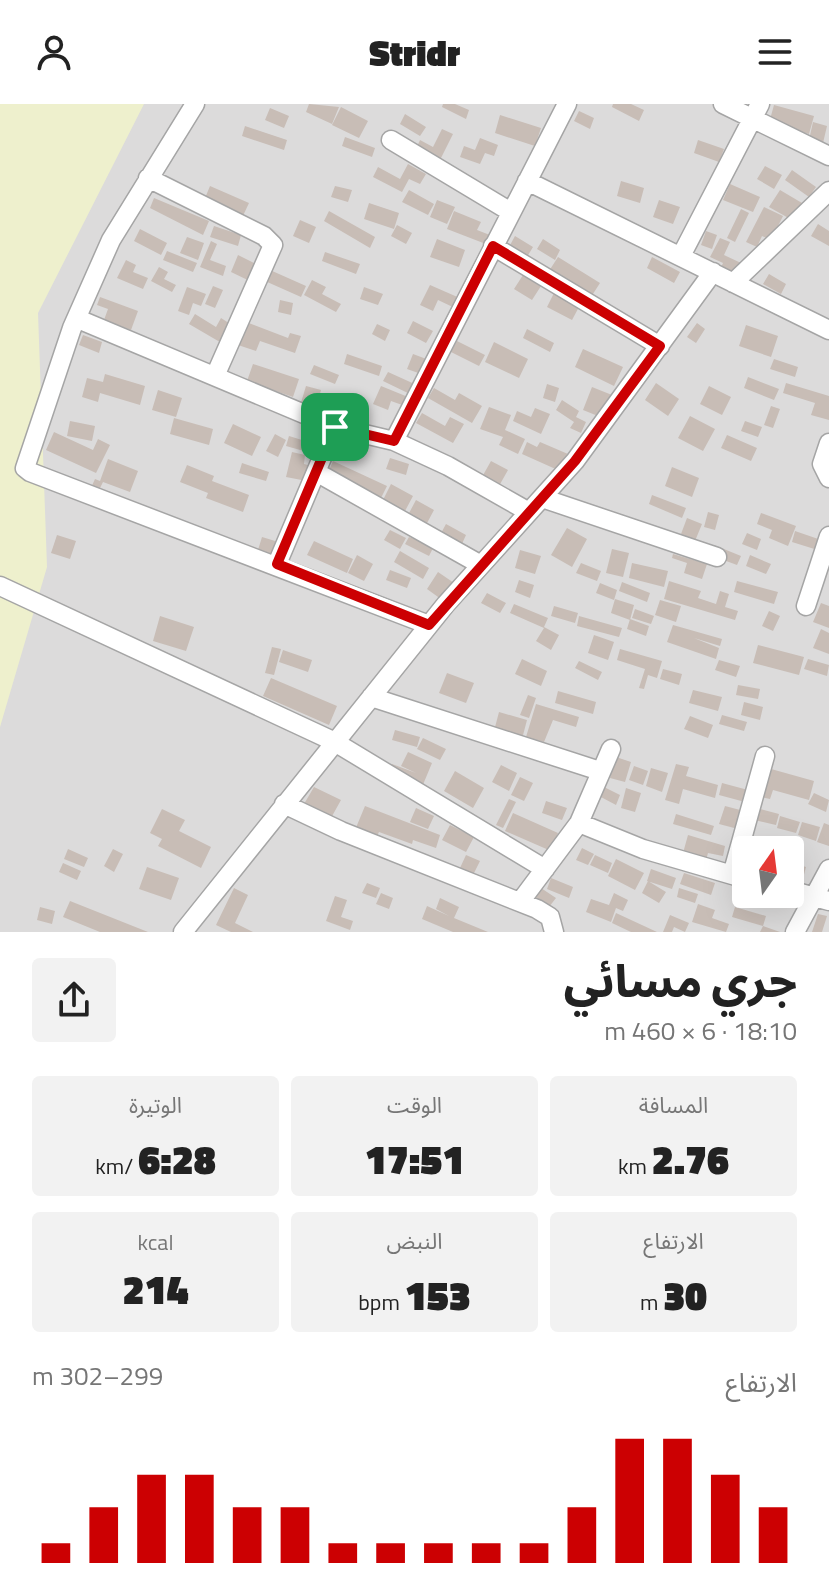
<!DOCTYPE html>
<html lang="ar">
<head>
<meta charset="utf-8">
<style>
	body { margin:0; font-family:"Titillium Web","Noto Sans Arabic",sans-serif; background:#f2f2f2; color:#222; direction:rtl; height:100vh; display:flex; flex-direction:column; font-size:30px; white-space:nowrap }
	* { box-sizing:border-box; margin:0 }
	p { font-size:26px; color:#767676 }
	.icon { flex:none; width:44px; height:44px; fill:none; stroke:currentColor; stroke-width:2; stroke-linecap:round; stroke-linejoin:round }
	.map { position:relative; height:828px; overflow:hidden; direction:ltr }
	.panel { display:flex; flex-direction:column; background:#fff; flex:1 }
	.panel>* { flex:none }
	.needle { width:52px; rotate:14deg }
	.tools { position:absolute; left:732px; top:732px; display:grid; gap:16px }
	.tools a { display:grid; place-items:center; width:72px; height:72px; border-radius:8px; background:#fff; box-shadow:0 8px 32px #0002; font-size:40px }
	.pin { position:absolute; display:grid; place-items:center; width:68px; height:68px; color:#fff; margin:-34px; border-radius:16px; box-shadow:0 4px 12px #0006 }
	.round { display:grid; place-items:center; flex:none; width:84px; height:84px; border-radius:8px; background:#f2f2f2 }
	.summary { display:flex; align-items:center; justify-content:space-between; height:136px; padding:0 32px }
	h1 { font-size:44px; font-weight:800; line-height:60px }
	.metrics { display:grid; grid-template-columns:repeat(3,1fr); gap:12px; height:136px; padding:8px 32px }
	.metrics div { display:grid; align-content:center; border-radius:8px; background:#f2f2f2; text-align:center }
	.metrics b { font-size:40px; font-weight:800 }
	.metrics small { font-size:22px; font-weight:400 }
	.metrics p { font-size:22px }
	.chart { height:224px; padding:16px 32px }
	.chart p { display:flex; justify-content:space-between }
	.chart svg { width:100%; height:144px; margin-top:8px; stroke:#cc0002; stroke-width:6 }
	header { display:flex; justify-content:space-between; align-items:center; height:104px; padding:0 32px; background:#fff; font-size:36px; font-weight:800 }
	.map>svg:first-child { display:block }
	.residential { fill:#dcdbdb; fill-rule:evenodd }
	.farmland { fill:#eef0cd }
	.building { fill:#c8bdb6 }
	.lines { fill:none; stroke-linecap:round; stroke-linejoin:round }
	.street-casing { stroke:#a5a5a5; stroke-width:21 }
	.street { stroke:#fff; stroke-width:18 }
	.route-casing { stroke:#fff; stroke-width:16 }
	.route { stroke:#cc0002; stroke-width:10 }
</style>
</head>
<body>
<header><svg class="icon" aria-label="menu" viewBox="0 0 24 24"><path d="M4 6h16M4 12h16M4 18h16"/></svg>Stridr<svg class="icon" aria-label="person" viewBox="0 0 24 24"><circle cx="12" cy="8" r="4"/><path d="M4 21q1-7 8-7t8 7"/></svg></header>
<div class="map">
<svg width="829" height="828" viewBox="0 0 829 828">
	<rect width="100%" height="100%" fill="#f0ebe3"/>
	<path class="residential" d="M114 0H829V828H0V139ZM746 746H790V790H746Z"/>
	<path class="farmland" d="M0 0H144L38 209 47 463 0 623Z"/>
	<path class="building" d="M309 0 339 3 332 20 306 8Z
		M443 0H455L469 6 466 15 442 3Z
		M613 0H631L644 6 639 17 612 3Z
		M774 1 814 12 809 30 769 19Z
		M341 3 368 17 359 34 332 21Z
		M270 4 289 12 284 24 265 16Z
		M579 7 594 14 590 25 574 17Z
		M405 10 426 23 420 32 400 20Z
		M500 11 541 24 535 42 495 29Z
		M813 18 827 22 823 39 809 36Z
		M245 22 287 36 284 46 242 32Z
		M442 25 453 30 439 58 415 47 420 36 433 43Z
		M345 33 375 44 372 53 342 42Z
		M480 34 498 41 494 52 485 49 480 60 460 53 464 42 475 46Z
		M698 36 724 45 719 58 694 49Z
		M408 60 426 70 420 80 409 75 402 88 373 73 378 63 400 75Z
		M765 62 782 71 774 85 757 75Z
		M792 66 816 83 809 93 785 76Z
		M621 77 644 84 640 99 617 92Z
		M730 80 760 93 753 108 723 96Z
		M210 82 249 99 241 116 203 99Z
		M335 82 352 86 348 98 331 93Z
		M409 86 434 100 428 111 402 98Z
		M780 86 802 99 792 116 769 103Z
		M154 94 209 117 203 131 150 104Z
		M437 96 455 103 447 120 430 113Z
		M659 96 680 103 673 120 653 113Z
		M369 99 399 109 394 125 364 115Z
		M764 103 783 112 771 136 762 132 757 143 746 138Z
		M741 105 749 109 735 138 727 134Z
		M329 107 375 133 370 144 324 117Z
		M454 107 481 118 477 126 495 133 491 142 447 125Z
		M300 116 316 123 309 139 293 132Z
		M818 120 829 127V142L811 132Z
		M397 121 412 129 406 140 391 132Z
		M214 122 241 131 238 142 210 133Z
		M140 125 167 139 161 151 134 137Z
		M706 127 717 131 712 145 701 141Z
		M515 132 533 143 527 153 509 143Z
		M187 133 204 139 198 156 180 149Z
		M720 134 730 138 724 151 741 159 733 177 718 170 723 159 710 153Z
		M437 135 465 146 459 163 430 153Z
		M543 135 560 146 555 156 537 145Z
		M211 137 217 140 210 156 226 162 223 172 200 163Z
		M167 147 197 159 193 168 163 156Z
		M325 148 360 160 356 170 322 157Z
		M238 151 264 164 256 180 231 168Z
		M558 153 600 179 591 193 549 167Z
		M652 153 680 168 674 179 647 164Z
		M126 156 136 161 133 168 148 174 143 185 117 174Z
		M159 163 168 168 164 175 176 181 172 188 151 177Z
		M270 166 306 182 301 193 265 177Z
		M769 170 786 180 781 190 763 180Z
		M523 171 541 182 532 196 514 185Z
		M312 176 326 183 322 190 341 200 336 208 304 191Z
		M430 181 462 195 457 205 438 196 433 207 420 201Z
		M213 182 223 186 215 204 205 200Z
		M187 183 206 190 201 202 193 199 189 211 178 207Z
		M364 183 383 190 378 201 360 195Z
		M554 189 579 203 572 216 547 203Z
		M100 193 138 207 131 226 104 216 108 205 97 201Z
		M280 196 293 199 291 211 278 208Z
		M195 210 216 223 221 214 235 223 225 241 189 220Z
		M413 217 433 227 426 239 407 229Z
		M246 218 288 234 290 229 301 232 295 249 260 237 256 247 238 241Z
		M697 219 705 225 696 239 687 233Z
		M377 220 390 226 385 237 372 230Z
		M746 221 778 232 771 253 739 242Z
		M527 225 554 239 550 248 523 234Z
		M83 231 102 238 99 249 79 241Z
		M457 237 485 251 479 262 451 248Z
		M494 238 528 255 519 274 485 258Z
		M583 245 623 263 614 282 575 263Z
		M347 250 382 262 379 272 344 260Z
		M413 250 429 256 424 271 407 265Z
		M774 255 798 263 795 273 770 265Z
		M253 260 299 275 293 293 247 277Z
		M314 261 339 271 335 280 310 270Z
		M388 268 419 282 414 292 383 277Z
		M105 270 145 282 140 301 100 289 98 298 82 293 87 274 103 278Z
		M748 273 779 285 774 296 744 284Z
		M656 279 679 295 668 312 645 296Z
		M786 279 829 292V316L811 311 815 299 783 289Z
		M547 280 559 284 555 298 543 294Z
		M306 282 321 286 315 307 300 302Z
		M381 282 408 293 405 302 391 297 388 306 373 300Z
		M709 282 731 293 722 311 700 300Z
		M592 283 612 291 603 314 583 306Z
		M434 284 455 296 459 289 482 302 472 319 428 294Z
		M158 286 182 294 176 313 152 306Z
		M562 296 579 307 576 313 586 318 581 329 570 324 574 318 556 306Z
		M771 302 780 305 773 324 764 321Z
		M489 303 511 311 505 326 525 335 518 350 499 341 503 333 480 325Z
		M535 304 550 310 541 330 513 317 517 307 531 313Z
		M422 309 445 322 450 313 464 320 453 339 416 319Z
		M690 312 715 325 703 347 678 334Z
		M174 314 213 325 209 341 170 330Z
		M70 317 95 322 92 337 67 332Z
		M745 317 762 323 758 333 741 327Z
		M233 320 261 333 252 352 224 339Z
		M54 328 93 346 98 335 110 341 96 369 46 346Z
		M275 330 286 336 278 353 266 347Z
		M727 331 757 344 751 357 721 344Z
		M289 332 328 344 325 353 286 342Z
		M527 338 537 343 540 338 568 350 560 367 522 350Z
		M292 348 305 351 304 360 315 363 312 378 286 373Z
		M390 354 409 360 406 371 386 365Z
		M108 355 138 367 130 388 103 378 97 390 90 386 95 375 100 377Z
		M333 357 387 382 379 398 326 373Z
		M491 357 508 366 499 382 482 373Z
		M242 359 269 368 266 377 239 369Z
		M187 361 214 372 212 377 249 391 243 408 206 394 208 389 180 378Z
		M672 363 699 374 692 393 665 382Z
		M391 380 413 392 405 407 383 396Z
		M652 391 686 404 682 414 649 400Z
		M416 396 434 406 426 421 408 411Z
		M708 408 719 411 715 426 704 423Z
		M761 409 796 422 788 442 769 434 772 426 757 420Z
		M687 414 702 420 695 437 681 430Z
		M446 420 466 431 461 442 440 431Z
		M567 424 587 435 572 463 551 451Z
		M390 426 406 434 400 445 384 436Z
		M795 427 827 438 824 448 792 438Z
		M747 429 761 435 757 446 742 440Z
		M57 431 76 437 70 455 51 449Z
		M262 433 285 440 281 453 258 446Z
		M409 433 434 442 429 452 405 440Z
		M314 437 353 455 347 469 307 451Z
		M714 441 741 452 737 461 710 451Z
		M612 445 629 449 623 473 606 469Z
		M520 446 541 452 535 470 515 464Z
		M400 447 429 464 423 475 394 458Z
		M673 450 707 460 702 475 684 469 687 459 672 454Z
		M357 451 373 460 364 477 348 469Z
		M750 451 771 460 766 470 746 462Z
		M581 459 601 467 597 477 576 469Z
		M632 459 668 467 664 483 629 474Z
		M390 466 411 474 407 484 386 476Z
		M438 468 457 481 445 498 427 485Z
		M519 476 534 481 530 494 515 488Z
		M669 477 701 487 698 494 716 500 720 487 729 490 725 503 738 507 735 516 664 495Z
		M737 477 778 488 774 500 734 488Z
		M622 478 650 489 647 498 619 487Z
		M600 479 617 486 614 496 596 489Z
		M487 489 506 499 500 509 481 499Z
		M615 495 634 501 630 516 611 509Z
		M660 496 681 502 676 518 655 511Z
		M821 499 829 502V524L813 518Z
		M514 500 548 514 544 523 559 531 551 546 536 537 544 524 510 509Z
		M554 502 578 509 575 519 551 512Z
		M635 505 654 512 651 520 632 514Z
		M769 507 780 512 773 527 762 522Z
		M160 512 194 523 186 547 153 537Z
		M579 512 622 524 619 533 577 522Z
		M630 515 649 522 646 532 627 525Z
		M673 521 722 535 720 542 694 534 719 544 716 555 667 538Z
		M821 525 829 529V550L813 544Z
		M594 531 614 538 608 556 588 549Z
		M758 541 804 553 799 571 753 559Z
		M272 543 281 545 274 571 265 569Z
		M620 545 662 557 657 574 648 571 644 585 639 584 645 565 617 556Z
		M283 546 312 556 308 568 279 558Z
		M522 555 547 567 541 582 515 570Z
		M808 555 829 561 827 572 804 565Z
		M719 556 740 562 736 573 715 566Z
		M579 557 602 568 598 576 575 564Z
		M663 565 682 570 679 581 660 575Z
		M447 569 474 579 466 599 439 589Z
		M271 574 337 602 329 621 263 592Z
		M738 581 760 585 758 595 736 591Z
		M693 586 722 593 718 607 689 599Z
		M558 587 596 598 593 610 555 599Z
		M528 591 536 594 529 614 520 611Z
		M744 598 763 603 760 616 741 611Z
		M536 600 579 613 576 623 553 616 544 638 526 633Z
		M499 608 527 616 522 635 494 627Z
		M722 611 747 618 744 627 719 620Z
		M690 612 713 621 708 634 684 625Z
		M395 626 420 633 417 643 392 636Z
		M423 634 446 645 440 656 417 645Z
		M408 648 432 659 422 683 388 670 392 660 416 669 401 662Z
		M616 653 631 658 625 678 610 674Z
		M676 660 689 663 686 672 718 681 715 694 683 685 679 700 665 696Z
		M501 661 517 669 509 687 492 678Z
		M634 662 648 667 643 681 629 676Z
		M764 663 814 677 809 696 773 686 770 695 756 692Z
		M651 664 668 669 662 688 646 682Z
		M455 667 484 684 473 704 444 687Z
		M520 673 533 679 524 697 511 691Z
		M722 679 748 686 745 698 719 691Z
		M314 683 341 696 331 714 304 700Z
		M604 683 620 691 616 701 599 692Z
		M626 684 641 689 635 708 621 704Z
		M814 689 829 696 826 708 808 700Z
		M509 695 516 698 503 724 496 721Z
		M546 697 567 704 562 716 542 709Z
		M365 702 440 731 436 744 413 736 412 740 379 728 376 734 355 726Z
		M725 702 744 707 738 725 719 720Z
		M753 703 779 710 776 721 750 715Z
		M416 704 434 712 428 725 410 718Z
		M162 705 185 716 179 727 211 743 201 764 158 742 162 735 150 729Z
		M513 709 558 729 551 747 505 727Z
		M676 710 714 722 711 731 673 720Z
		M780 712 800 718 796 729 777 724Z
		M802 718 820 723 816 737 798 731Z
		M824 719 829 721V742L817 738Z
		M450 721 474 733 466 748 442 736Z
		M688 731 725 742 723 752 708 749 706 756 683 749Z
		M582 744 594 750 588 761 576 756Z
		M68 745 88 754 84 763 64 755Z
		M113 745 123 750 114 768 104 762Z
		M466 751 480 757 473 771 460 764Z
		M595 751 612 759 608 769 590 761Z
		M616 755 644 769 635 786 608 772Z
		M790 758 806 763 801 782 790 779Z
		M63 759 81 767 77 776 59 768Z
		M147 763 179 774 171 796 139 785Z
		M651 765 676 774 672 785 647 777Z
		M684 769 715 779 711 791 680 780Z
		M551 774 573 783 569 794 547 785Z
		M648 777 666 788 659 799 642 789Z
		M367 779 380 784 376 794 362 789Z
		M234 784 248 791 235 819 253 828H231L216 821Z
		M541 784 556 794 549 803 535 793Z
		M679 784 698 790 695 799 677 793Z
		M381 789 393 794 389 805 376 800Z
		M614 789 628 796 623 807 616 804 611 818 586 808 591 795 609 801Z
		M335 792 347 796 341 813 353 817 350 826 326 817Z
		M440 794 459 803 454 814 488 828H453L422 815 427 802 449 812 436 805Z
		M70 797 148 828H100L63 813Z
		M698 800 715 806 712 814 729 820 726 828 692 818Z
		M40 803 55 807 52 820 37 816Z
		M735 803 766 812 763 822 780 828H760L763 822 732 813Z
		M616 809 657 828H631L612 819Z
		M818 810 827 812 822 828H812Z
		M670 811 689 819 685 828 674 823 672 828H663Z"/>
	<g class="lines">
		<defs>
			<path id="street" d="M195 0 111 136 72 224 25 364 30 368 429 521
				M723 0 829 52
				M391 36 511 108
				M148 74 264 132 273 141 215 272
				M527 77 829 226
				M493 142 660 242
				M681 152 760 0
				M733 179 829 87
				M78 215 335 323 394 337 448 362 529 408
				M394 337 567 0
				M829 339 822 360 829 374
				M316 368 481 461
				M542 394 717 453
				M277 460 335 323
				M0 482 333 637 545 765
				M806 502 829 432
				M371 593 600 667
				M284 700 341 727 537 805 550 813 554 828
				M579 719 643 745 746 775
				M732 771 765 652
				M790 786 829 797
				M520 798 579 719 611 645
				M183 828 446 500 575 357 713 168
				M795 828 829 765"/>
		</defs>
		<use href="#street" class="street-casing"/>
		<use href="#street" class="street"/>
	</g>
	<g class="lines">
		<defs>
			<path id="route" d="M493 142 660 242 575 357 429 521 277 460 335 323 394 337Z"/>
		</defs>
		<use href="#route" class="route-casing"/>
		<use href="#route" class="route"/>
	</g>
</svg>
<div class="tools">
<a><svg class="needle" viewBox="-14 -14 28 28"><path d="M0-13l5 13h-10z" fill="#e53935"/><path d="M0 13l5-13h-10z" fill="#767676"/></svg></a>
</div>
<div class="pin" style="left:335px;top:323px;background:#1e9e55"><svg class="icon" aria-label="arrive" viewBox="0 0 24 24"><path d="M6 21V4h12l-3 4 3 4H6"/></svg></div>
</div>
<section class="panel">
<div class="summary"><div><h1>جري مسائي</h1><p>18:10 · 6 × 460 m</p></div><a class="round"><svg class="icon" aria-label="share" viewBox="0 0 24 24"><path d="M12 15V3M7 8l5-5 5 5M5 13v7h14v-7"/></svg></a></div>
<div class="metrics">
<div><p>المسافة</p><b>2.76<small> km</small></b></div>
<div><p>الوقت</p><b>17:51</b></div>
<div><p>الوتيرة</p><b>6:28<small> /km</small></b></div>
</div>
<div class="metrics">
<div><p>الارتفاع</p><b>30<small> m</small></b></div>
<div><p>النبض</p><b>153<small> bpm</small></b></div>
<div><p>kcal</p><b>214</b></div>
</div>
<div class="chart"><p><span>الارتفاع</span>299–302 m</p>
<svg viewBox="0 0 160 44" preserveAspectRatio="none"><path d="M5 44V38M15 44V27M25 44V17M35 44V17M45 44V27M55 44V27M65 44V38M75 44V38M85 44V38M95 44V38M105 44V38M115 44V27M125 44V6M135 44V6M145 44V17M155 44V27"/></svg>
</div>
</section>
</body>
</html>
